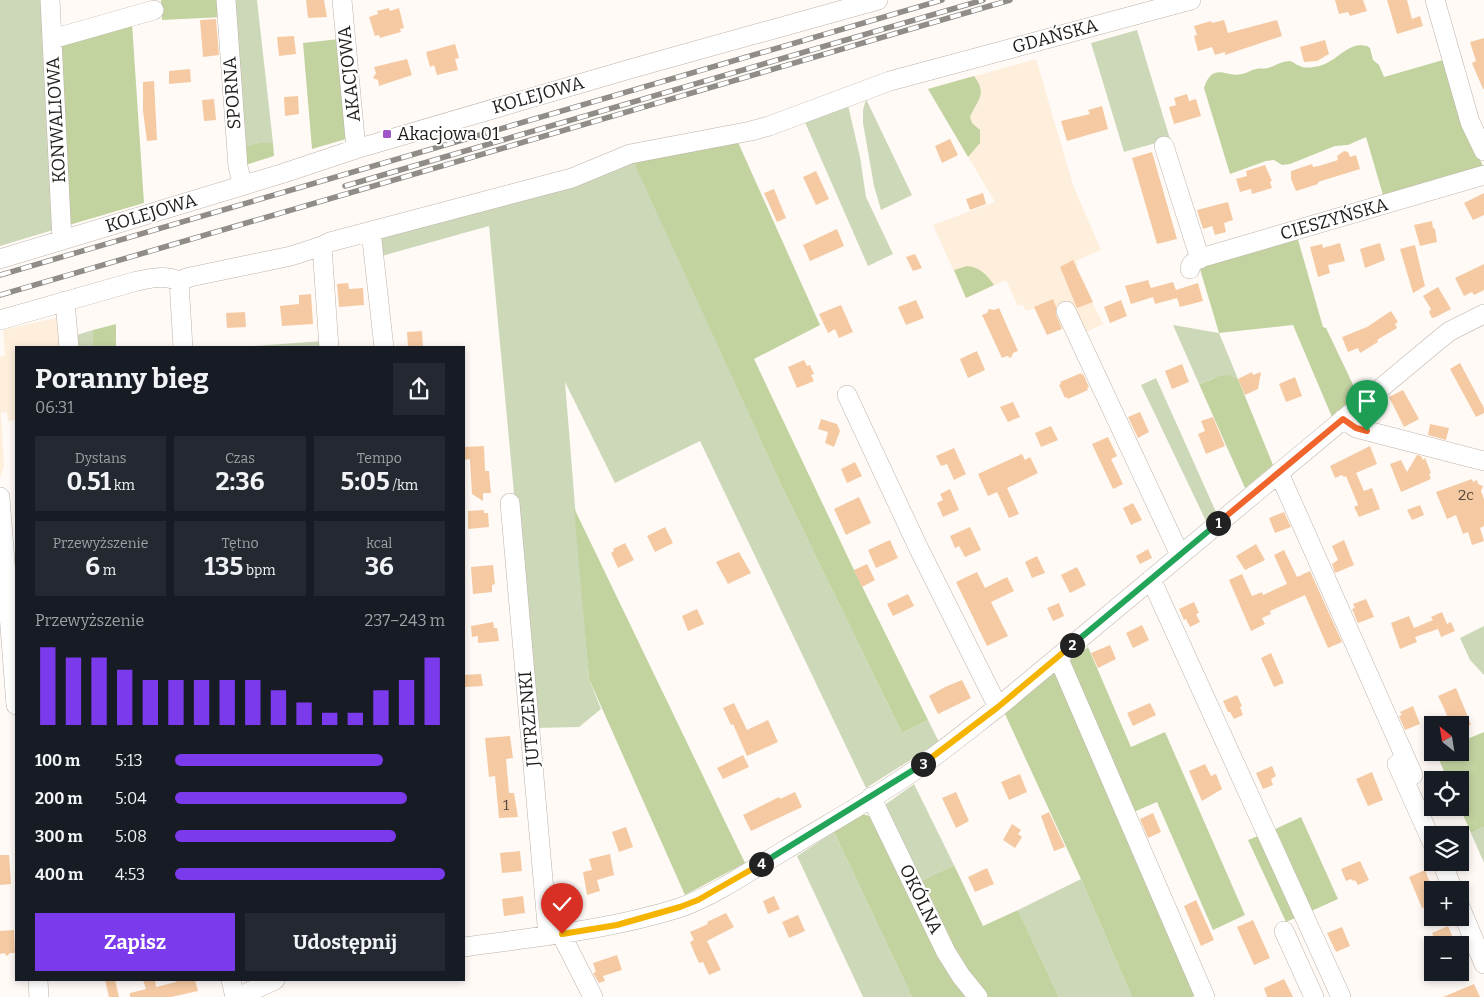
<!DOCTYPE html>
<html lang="pl">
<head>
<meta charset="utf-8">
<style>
	body { margin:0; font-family:Bitter,serif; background:#242831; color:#f1f3f6; height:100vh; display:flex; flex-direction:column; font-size:19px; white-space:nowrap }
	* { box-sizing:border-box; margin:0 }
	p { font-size:16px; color:#9ea1a6 }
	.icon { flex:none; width:28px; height:28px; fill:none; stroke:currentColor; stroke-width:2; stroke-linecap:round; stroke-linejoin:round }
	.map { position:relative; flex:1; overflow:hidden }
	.drawer { position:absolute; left:15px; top:346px; width:450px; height:635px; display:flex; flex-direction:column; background:#171b24; border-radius:0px; box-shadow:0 2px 8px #0003 }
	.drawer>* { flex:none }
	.needle { width:32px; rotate:330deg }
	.controls { position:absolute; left:1424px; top:716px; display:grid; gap:10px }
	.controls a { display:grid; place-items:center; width:45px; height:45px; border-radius:0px; background:#171b24; box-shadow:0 2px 8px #0003; font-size:25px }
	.pin { position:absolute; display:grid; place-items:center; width:42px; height:42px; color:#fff; margin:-51px -21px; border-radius:50% 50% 50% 0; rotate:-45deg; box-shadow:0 0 5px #0007 }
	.pin .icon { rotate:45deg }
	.km { position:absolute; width:25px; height:25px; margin:-12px; border-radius:50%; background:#222; color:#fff; font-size:14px; line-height:25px; text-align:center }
	.round { display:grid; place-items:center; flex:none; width:52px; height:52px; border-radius:0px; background:#242831 }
	.head { display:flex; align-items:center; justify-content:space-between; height:85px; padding:0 20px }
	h1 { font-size:28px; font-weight:700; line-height:38px }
	.stats { display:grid; grid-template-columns:repeat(3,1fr); gap:8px; height:85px; padding:5px 20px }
	.stats div { display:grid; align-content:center; border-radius:0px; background:#242831; text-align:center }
	.stats b { font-size:25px; font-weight:700 }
	.stats small { font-size:14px; font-weight:400 }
	.stats p { font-size:14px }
	.chart { height:140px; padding:10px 20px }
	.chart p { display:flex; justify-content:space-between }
	.chart svg { width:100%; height:90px; margin-top:5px; stroke:#7c3aed; stroke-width:6 }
	.cta { display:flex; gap:10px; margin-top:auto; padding:10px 20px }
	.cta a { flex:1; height:58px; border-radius:0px; background:#7c3aed; color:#fff; font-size:20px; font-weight:700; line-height:58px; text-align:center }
	.cta a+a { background:#242831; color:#f1f3f6 }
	ul { padding:0 20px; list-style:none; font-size:16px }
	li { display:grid; grid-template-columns:80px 60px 1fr; align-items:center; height:38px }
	li i { height:12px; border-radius:6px; background:#7c3aed }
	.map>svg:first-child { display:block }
	.industrial { fill:#feeedc }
	.green { fill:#cdd8b9 }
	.forest { fill:#c2d3a0 }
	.building { fill:#f5caa3 }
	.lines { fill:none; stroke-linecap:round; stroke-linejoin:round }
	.minor-casing { stroke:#beb2a9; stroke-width:20 }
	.minor { stroke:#fff; stroke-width:19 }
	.rail-casing { stroke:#908c88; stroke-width:5.5 }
	.rail { stroke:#fff; stroke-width:4; stroke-dasharray:11; stroke-linecap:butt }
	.split-1-casing { stroke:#fff; stroke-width:10 }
	.split-2-casing { stroke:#fff; stroke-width:10 }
	.split-3-casing { stroke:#fff; stroke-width:10 }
	.split-4-casing { stroke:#fff; stroke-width:10 }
	.split-5-casing { stroke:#fff; stroke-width:10 }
	.split-1 { stroke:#f0652b; stroke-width:6 }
	.split-2 { stroke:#22a559; stroke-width:6 }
	.split-3 { stroke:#f5b400; stroke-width:6 }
	.split-4 { stroke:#22a559; stroke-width:6 }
	.split-5 { stroke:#f5b400; stroke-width:6 }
	.poi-dot { fill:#9f55c8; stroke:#fff; stroke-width:2 }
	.labels { text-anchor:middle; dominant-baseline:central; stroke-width:4; stroke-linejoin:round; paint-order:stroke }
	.number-label { font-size:15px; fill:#56483c }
	.street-label { font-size:18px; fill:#211d1a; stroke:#fff }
	.poi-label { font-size:18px; fill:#211d1a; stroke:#fff; text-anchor:start }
</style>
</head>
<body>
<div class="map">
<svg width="1484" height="997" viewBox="0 0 1484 997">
	<rect width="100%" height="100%" fill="#fffaf6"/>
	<path class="industrial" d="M1036 59 1073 185 1101 250 1076 261 1078 266 1075 267 1103 324 1072 339 1065 327 1047 335 1035 308 1026 311 1023 305 1018 306 1006 280 966 298 933 225 995 202 928 89Z
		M60 317 66 347 16 348V420L8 421 7 412 1 413 4 465 0 478V357L5 355 3 330Z"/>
	<path class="green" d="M0 0H41L53 230 0 246Z
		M229 0H257L273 143H258L244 147Z
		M1137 30 1170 139 1124 152 1091 43Z
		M866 99 912 195 881 210 874 186 863 123V110Z
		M848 105 860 157 866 197 893 254 868 266 804 120Z
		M634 162 782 487 902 733 928 720 939 742 866 788 700 441 615 483 565 382 589 679 601 709 579 727 536 728 489 226 378 257 375 234Z
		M1173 325 1219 333 1238 379C1224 374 1212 378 1199 384Z
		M93 330V347H78L77 335Z
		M323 341V347L254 348V346Z
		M1156 378 1216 512 1206 521 1141 385Z
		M1484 626V675L1470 660 1460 638Z
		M914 784 954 865 919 882 886 809V804Z
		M1484 827V863L1471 833Z
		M834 832 912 997H863L797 856Z
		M1081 879 1132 997H1059L1018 910Z"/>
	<path class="forest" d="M161 0H222L223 17 162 20Z
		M132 24 144 203 69 225 59 45Z
		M339 39 346 139 312 149 303 43Z
		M1360 45 1367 46 1370 48 1373 60 1379 65 1384 77 1443 60 1460 118 1483 166 1383 195 1366 137 1348 145 1335 146 1290 164 1282 165 1274 160 1266 161 1230 174 1204 88C1213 61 1226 78 1242 74 1247 73 1251 70 1256 69 1260 68 1264 69 1268 68 1275 66 1282 61 1290 61 1294 62 1296 65 1300 66 1305 69 1314 67 1319 66 1335 62 1344 47 1360 45Z
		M974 76C988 95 977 100 970 117L972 123 980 130V143L968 157 928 89Z
		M737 140 820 325 754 359 854 570 928 720 902 733 782 487 634 163Z
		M258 143H273L274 156 242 166 244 147Z
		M1297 236 1323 327 1326 328 1358 395 1332 417 1293 325 1219 333 1200 269 1206 267 1205 264Z
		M967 266C980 267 987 275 994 285L966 298 954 270Z
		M116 324V347H93V330Z
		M1228 375 1238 379 1273 465 1245 488 1199 384 1220 376Z
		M574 508 745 863 685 895 589 679Z
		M1088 647 1131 747 1165 732 1245 915 1213 930 1157 802 1129 814 1065 664Z
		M1059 669 1199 994 1192 997H1132L1081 879 1005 714Z
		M1484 732V827L1471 833 1460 808V780H1448L1436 753 1460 752V742Z
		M862 814 877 818 972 997H912L834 832Z
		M1301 817 1338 899 1307 913 1271 831Z
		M1263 834 1300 916 1286 922 1248 840Z
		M954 865 983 926 1018 910 1059 997H987L962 969 919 882Z"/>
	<path class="building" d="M306 0H324L327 17 308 18Z
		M1335 0H1363L1367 11 1350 16 1348 12 1339 14Z
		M1387 0H1407L1412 19 1420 16 1423 26 1397 34Z
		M389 8 390 11 399 8 404 28 400 29 401 32 390 35 380 38 379 35 375 36 369 17 378 14 377 11Z
		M216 19 219 55 203 57 200 20Z
		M1224 20 1228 33 1277 20 1282 36 1225 55V52L1215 55 1212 47 1198 51 1194 36 1197 35 1194 26 1211 21 1212 23Z
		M294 36 296 54 279 56 277 37Z
		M1484 38V89H1483L1472 63 1476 61 1470 42Z
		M1325 40 1329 54 1317 61 1304 62 1300 47Z
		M455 44 459 58 455 59 458 70 437 75 434 65 430 67 426 52Z
		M407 59 412 75 379 86 378 80 373 78 376 73 374 67Z
		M190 69 191 82 169 84V71Z
		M154 81 157 140 147 141 143 111V82Z
		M1187 94 1189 101 1196 99 1201 116 1174 124 1169 107 1176 105 1174 98Z
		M298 96 299 114 285 116 284 97Z
		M214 99 216 120 204 121 202 100Z
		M1102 106 1108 129 1067 141 1061 121 1090 114 1088 110Z
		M950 139 958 155 942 163 935 146Z
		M1344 151 1348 152 1350 157 1356 155 1360 169 1318 182V184L1296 191 1291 179V171L1312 164 1313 167 1319 166 1338 160 1337 156Z
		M1152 152 1177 239 1157 244 1132 158Z
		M1265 165 1272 181 1270 182 1272 188 1252 194 1251 189 1240 192 1236 179 1247 176 1246 171Z
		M816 171 829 199 816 205 803 177Z
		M774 189 786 218 777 222 764 193Z
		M983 193 986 204 970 210 966 199Z
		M1484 193V215L1473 220 1464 203Z
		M1228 202 1233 220 1224 223 1226 232 1215 235 1212 226 1203 229 1197 210Z
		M1432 221 1433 228 1435 229 1437 242 1420 246 1414 225Z
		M837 229 844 246 810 261 803 245Z
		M1340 243 1345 261 1328 265 1330 273 1318 277 1310 247 1322 244 1323 248Z
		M1380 243 1385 260 1365 268 1360 249Z
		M1415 245 1425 286 1413 293 1400 249Z
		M915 254 922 268 913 271 906 257Z
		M1073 260 1093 302 1077 308 1060 267Z
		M1484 264V290L1474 295 1472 292 1464 296 1455 278Z
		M1148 280 1151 288 1173 282 1176 290 1198 283 1203 301 1180 307 1177 298 1155 304 1153 297 1131 304 1125 286Z
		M348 283 349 289 363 288 364 305 339 307 337 284Z
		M1438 287 1451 309 1436 317 1432 318 1429 312 1431 309 1423 296Z
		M311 294 313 324 282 326 280 306 299 304V295Z
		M1053 299 1056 307V315L1062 329 1047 335 1034 307Z
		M916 300 924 318 906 325 898 307Z
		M1121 300 1127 316 1110 323 1104 307Z
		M841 305 853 332 839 338 835 329 828 333 819 314Z
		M999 308 1018 351 1013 353 1011 358 1007 356 1002 358 982 315 987 313 989 309 994 310Z
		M1391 311 1398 322 1395 324 1397 328 1377 340 1378 342 1360 353 1358 348 1348 352 1342 337 1367 327Z
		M245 312 246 327 227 328 226 313Z
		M422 331 423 348H408L407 332Z
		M977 351 985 370 968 378 960 359Z
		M804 360 807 366 810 365 814 374 811 375 814 381 797 388 788 367Z
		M1460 363 1484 408V413L1476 417 1450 369Z
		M1182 364 1189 382 1172 389 1165 371Z
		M1252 372 1253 375 1261 372 1258 389 1245 395 1238 379Z
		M1081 373 1082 375 1083 374 1089 387 1087 388 1088 390 1068 399 1067 397 1065 398 1059 385 1061 384 1060 382Z
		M1295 377 1302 396 1286 402 1279 384Z
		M1403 390 1419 419 1404 427 1389 397Z
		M1013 402 1020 417 1008 422 1000 407Z
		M1140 412 1149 432 1138 438 1128 417Z
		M1213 417 1225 446 1206 454 1198 434 1205 431 1201 421Z
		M821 419 837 424 840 431 834 447 825 443 828 432 818 429Z
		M1430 424 1449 428 1446 440 1428 435Z
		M1051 426 1058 440 1041 447 1035 433Z
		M1108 437 1117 456 1111 459 1123 484 1113 489 1092 444Z
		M484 446 485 471H489L491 493H483V501L472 494 470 459 464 460V447Z
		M1370 446 1377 464 1356 473 1364 491 1372 488 1380 509 1359 517 1354 507 1358 505 1346 476 1344 477 1342 475 1335 478 1330 466Z
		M954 448 966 474 954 480 947 464 941 466 936 456Z
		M1022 454 1025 460 1030 457 1038 473 1007 488 1019 514 1009 518 997 492 988 496 978 474Z
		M1417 455 1421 456 1423 460 1425 458 1431 473 1429 474 1431 479 1401 492 1390 464 1401 460 1407 472Z
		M855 462 862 476 847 483 841 469Z
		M1472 479 1473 482 1477 480 1478 484 1483 486 1481 491 1484 499V526L1480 528 1484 541 1472 545 1468 532 1463 534 1456 515 1447 519 1436 492Z
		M950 489 959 510 943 517 937 503 943 500 940 494Z
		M859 497 871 523 846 535 834 509Z
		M1133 503 1142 520 1131 525 1123 508Z
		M1420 505 1424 515 1412 520 1407 510Z
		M484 510V513H488L489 527 468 529V511Z
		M1284 512 1291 527 1275 533 1269 518Z
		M665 527 673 543 655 552 647 536Z
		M970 527 981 550 965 557 959 546 955 548 950 536Z
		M890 540 898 558 876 568 868 550Z
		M1344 540 1354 565 1335 573 1332 564 1338 560 1332 546Z
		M625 543 634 560 618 568 611 553 614 551 613 549Z
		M1256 544 1265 560 1245 570 1236 556Z
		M1148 549 1152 558 1140 564 1136 556Z
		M1284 550 1297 577 1310 571 1342 642 1328 648 1305 595 1270 611 1271 614 1262 618 1265 624 1251 631 1229 580 1242 574 1252 596 1262 592 1263 595 1287 584 1274 555Z
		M739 552 751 573 728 584 716 562Z
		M1037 556 1045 573 1032 578 1025 562Z
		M867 564 875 580 862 587 854 570Z
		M493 565 495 584 492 585V592L473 594 471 567Z
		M1077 567 1086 585 1070 593 1061 575Z
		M977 572 985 588 1007 577 1014 591 991 602 1008 636 987 646 956 582Z
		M908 594 914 606 893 616 887 604Z
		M1366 599 1374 617 1358 623 1352 609 1355 608 1353 604Z
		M1194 602 1199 613 1196 614 1200 622 1190 627 1186 619 1184 620 1179 609Z
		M1059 603 1064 616 1053 621 1047 608Z
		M697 609 704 624 688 631 682 616Z
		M1442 612 1447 624 1451 622 1455 631 1441 637 1438 629 1415 637 1417 642 1400 649 1391 623 1409 616 1414 628 1433 620 1431 617Z
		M493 622 494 628H497L499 641 478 643V636L472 637 471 626Z
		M1142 625 1149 640 1133 648 1126 633Z
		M1110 645 1116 659 1098 668 1091 653Z
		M1271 653 1284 683 1274 687 1261 658Z
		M481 674 483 686 465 687 464 675Z
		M962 680 971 698 938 714 929 696 945 687Z
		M1456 688 1466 712 1471 725H1451L1443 706 1438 696Z
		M1237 695 1242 706 1240 707 1243 715 1234 719 1230 712H1228L1223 701Z
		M734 703 747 730 768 720 778 742 747 756 733 724 731 725 723 708Z
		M1150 703 1156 715 1133 726 1127 713Z
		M1413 706 1420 724 1405 730 1399 716 1402 715 1400 712Z
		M510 736 513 758 506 759 509 793H514L518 817 499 818 495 776 489 777 485 738Z
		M743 755 749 767 723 779 717 768Z
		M1205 764 1211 776 1216 774 1222 789 1202 801 1189 771Z
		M1272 766 1276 776 1271 779 1273 785 1263 789 1256 773Z
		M1372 772 1383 800 1368 806 1356 779Z
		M1020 774 1027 792 1009 800 1001 782Z
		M795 792 802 807 751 831 743 815 779 797 780 799Z
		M956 792 969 821 956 828 942 798Z
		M1049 812 1065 847 1054 851 1041 816Z
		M1153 813 1161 832 1148 838 1140 819Z
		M1012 824 1021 830 1018 834 1022 837 1015 848 1003 840Z
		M626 827 633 847 619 852 612 832Z
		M520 851 522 871 502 873 500 853Z
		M610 854 614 875 597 880 600 891 587 895 583 872 592 870 589 859Z
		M0 855H9L11 884 0 885Z
		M1360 861 1369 880 1358 885 1355 880 1353 881 1351 879 1346 881 1341 869Z
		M987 868 994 884 975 892 968 877Z
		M1425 870 1432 888V906L1422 908 1409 877Z
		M523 896 525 913 504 916 502 899Z
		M774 896 780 909 768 914 763 901Z
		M1196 900 1214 940 1201 946 1184 906Z
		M726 913 734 927 707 941 721 970 709 975 703 962 699 963 694 952 690 942 694 940 690 932 708 924 707 922Z
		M798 915 805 931 789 938 782 922Z
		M1253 920 1270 958 1254 965 1237 927Z
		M1448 926 1456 945H1437L1432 933Z
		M1342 927 1350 946 1336 952 1327 933Z
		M14 930 15 953H10L7 956 4 953 0 954V931Z
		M617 955 622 970 603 976 605 981 599 983 593 973 596 972 593 963Z
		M1284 979 1293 997H1267L1264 988Z
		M105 980H115L119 997H109Z
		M143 980H155L156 987 176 982V980H195L198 991 171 997H130V993L146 989Z
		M1474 984 1480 997H1443Z"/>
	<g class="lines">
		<defs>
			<path id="minor" d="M50 0 62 240
				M226 0 238 167 243 185
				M342 0 356 149
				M1435 0 1470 122 1484 151
				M52 39 154 10
				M1164 146 1200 259
				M371 231 384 348
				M322 246 329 348
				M0 259 284 173 356 149 630 69 878 0
				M1190 269 1191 265 1197 259 1484 175
				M179 281 183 348
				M65 301 69 348
				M1066 311 1180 555
				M0 320 137 281C151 278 166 275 179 281L190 277 291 256 322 246 330 242 572 178 630 154 751 131 769 126 890 81 1191 0
				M847 395 918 547 998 707
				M1343 419 1356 428 1484 461
				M1279 473 1413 775
				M0 497 16 705
				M510 503 548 936
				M1151 579 1341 997
				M1058 657 1205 997
				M1397 764 1432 842
				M871 797 946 952 961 976 978 997
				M1442 862 1453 890
				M1460 907 1484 964
				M1284 931 1314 997
				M561 934 593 997
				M464 947C536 937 609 930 679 908 714 896 753 869 785 850 834 820 886 792 932 758 954 742 976 724 998 707L1441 338 1450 331 1484 314
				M38 980 39 997
				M231 980 235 997
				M238 997 275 980"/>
		</defs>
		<use href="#minor" class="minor-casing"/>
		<use href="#minor" class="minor"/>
		<defs>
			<path id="rail" d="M345 186 983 0
				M0 275 942 0
				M0 295 1010 0"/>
		</defs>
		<use href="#rail" class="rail-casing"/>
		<use href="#rail" class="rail"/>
	</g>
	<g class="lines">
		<defs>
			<path id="split-1" d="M1218 523 1343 419 1356 428 1367 431"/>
			<path id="split-2" d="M1072 645 1218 523"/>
			<path id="split-3" d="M923 764 998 707 1072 645"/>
			<path id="split-4" d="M761 864 923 764"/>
			<path id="split-5" d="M562 934 617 925 680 907 698 900 761 864"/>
		</defs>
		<use href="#split-1" class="split-1-casing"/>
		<use href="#split-2" class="split-2-casing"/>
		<use href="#split-3" class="split-3-casing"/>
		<use href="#split-4" class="split-4-casing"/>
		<use href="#split-5" class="split-5-casing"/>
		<use href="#split-1" class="split-1"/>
		<use href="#split-2" class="split-2"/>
		<use href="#split-3" class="split-3"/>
		<use href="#split-4" class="split-4"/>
		<use href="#split-5" class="split-5"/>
	</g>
	<rect class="poi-dot" x="382" y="129" width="10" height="10" rx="2.5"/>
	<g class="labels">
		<g class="number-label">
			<text x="1466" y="495">2c</text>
			<text x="506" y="805">1</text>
		</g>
		<g class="street-label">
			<text transform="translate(1055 36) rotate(-15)">GDAŃSKA</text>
			<text transform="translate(349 74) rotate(-96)">AKACJOWA</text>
			<text transform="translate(232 93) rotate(-94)">SPORNA</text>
			<text transform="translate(538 95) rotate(-16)">KOLEJOWA</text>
			<text transform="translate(56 120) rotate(-93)">KONWALIOWA</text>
			<text transform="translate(151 213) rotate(-17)">KOLEJOWA</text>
			<text transform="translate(1334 219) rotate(-16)">CIESZYŃSKA</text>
			<text transform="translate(529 719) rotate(-95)">JUTRZENKI</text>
			<text transform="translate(921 899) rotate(64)">OKÓLNA</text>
		</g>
		<g class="poi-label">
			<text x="397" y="134">Akacjowa 01</text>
		</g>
	</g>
</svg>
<div class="controls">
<a><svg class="needle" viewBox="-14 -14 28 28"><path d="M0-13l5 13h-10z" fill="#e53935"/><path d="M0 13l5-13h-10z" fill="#9ea1a6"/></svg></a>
<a><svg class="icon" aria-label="locate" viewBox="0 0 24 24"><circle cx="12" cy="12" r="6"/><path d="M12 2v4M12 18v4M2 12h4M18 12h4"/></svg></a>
<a><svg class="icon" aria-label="layers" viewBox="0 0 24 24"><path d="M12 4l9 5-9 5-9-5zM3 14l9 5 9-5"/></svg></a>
<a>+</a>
<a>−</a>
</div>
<div class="pin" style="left:1367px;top:431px;background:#1e9e55"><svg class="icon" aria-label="arrive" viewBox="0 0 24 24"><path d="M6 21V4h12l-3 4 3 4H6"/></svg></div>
<div class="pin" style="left:562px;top:934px;background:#d93025"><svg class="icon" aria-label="check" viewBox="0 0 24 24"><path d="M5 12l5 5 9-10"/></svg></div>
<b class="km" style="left:1218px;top:523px">1</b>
<b class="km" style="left:1072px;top:645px">2</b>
<b class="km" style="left:923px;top:764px">3</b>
<b class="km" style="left:761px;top:864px">4</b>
<section class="drawer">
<div class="head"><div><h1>Poranny bieg</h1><p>06:31</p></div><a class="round"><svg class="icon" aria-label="share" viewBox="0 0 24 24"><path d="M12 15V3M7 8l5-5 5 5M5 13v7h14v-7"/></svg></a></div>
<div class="stats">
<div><p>Dystans</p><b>0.51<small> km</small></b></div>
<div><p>Czas</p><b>2:36</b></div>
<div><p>Tempo</p><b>5:05<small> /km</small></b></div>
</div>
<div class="stats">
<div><p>Przewyższenie</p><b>6<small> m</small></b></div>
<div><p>Tętno</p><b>135<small> bpm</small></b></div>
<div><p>kcal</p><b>36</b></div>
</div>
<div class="chart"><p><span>Przewyższenie</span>237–243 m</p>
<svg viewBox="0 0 160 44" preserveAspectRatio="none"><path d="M5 44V6M15 44V11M25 44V11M35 44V17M45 44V22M55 44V22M65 44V22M75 44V22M85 44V22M95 44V27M105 44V33M115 44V38M125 44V38M135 44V27M145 44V22M155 44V11"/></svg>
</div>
<ul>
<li><b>100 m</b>5:13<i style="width:77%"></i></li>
<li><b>200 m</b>5:04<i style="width:86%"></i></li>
<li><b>300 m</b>5:08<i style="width:82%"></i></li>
<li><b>400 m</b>4:53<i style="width:100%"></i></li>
</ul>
<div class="cta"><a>Zapisz</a><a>Udostępnij</a></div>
</section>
</div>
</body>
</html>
